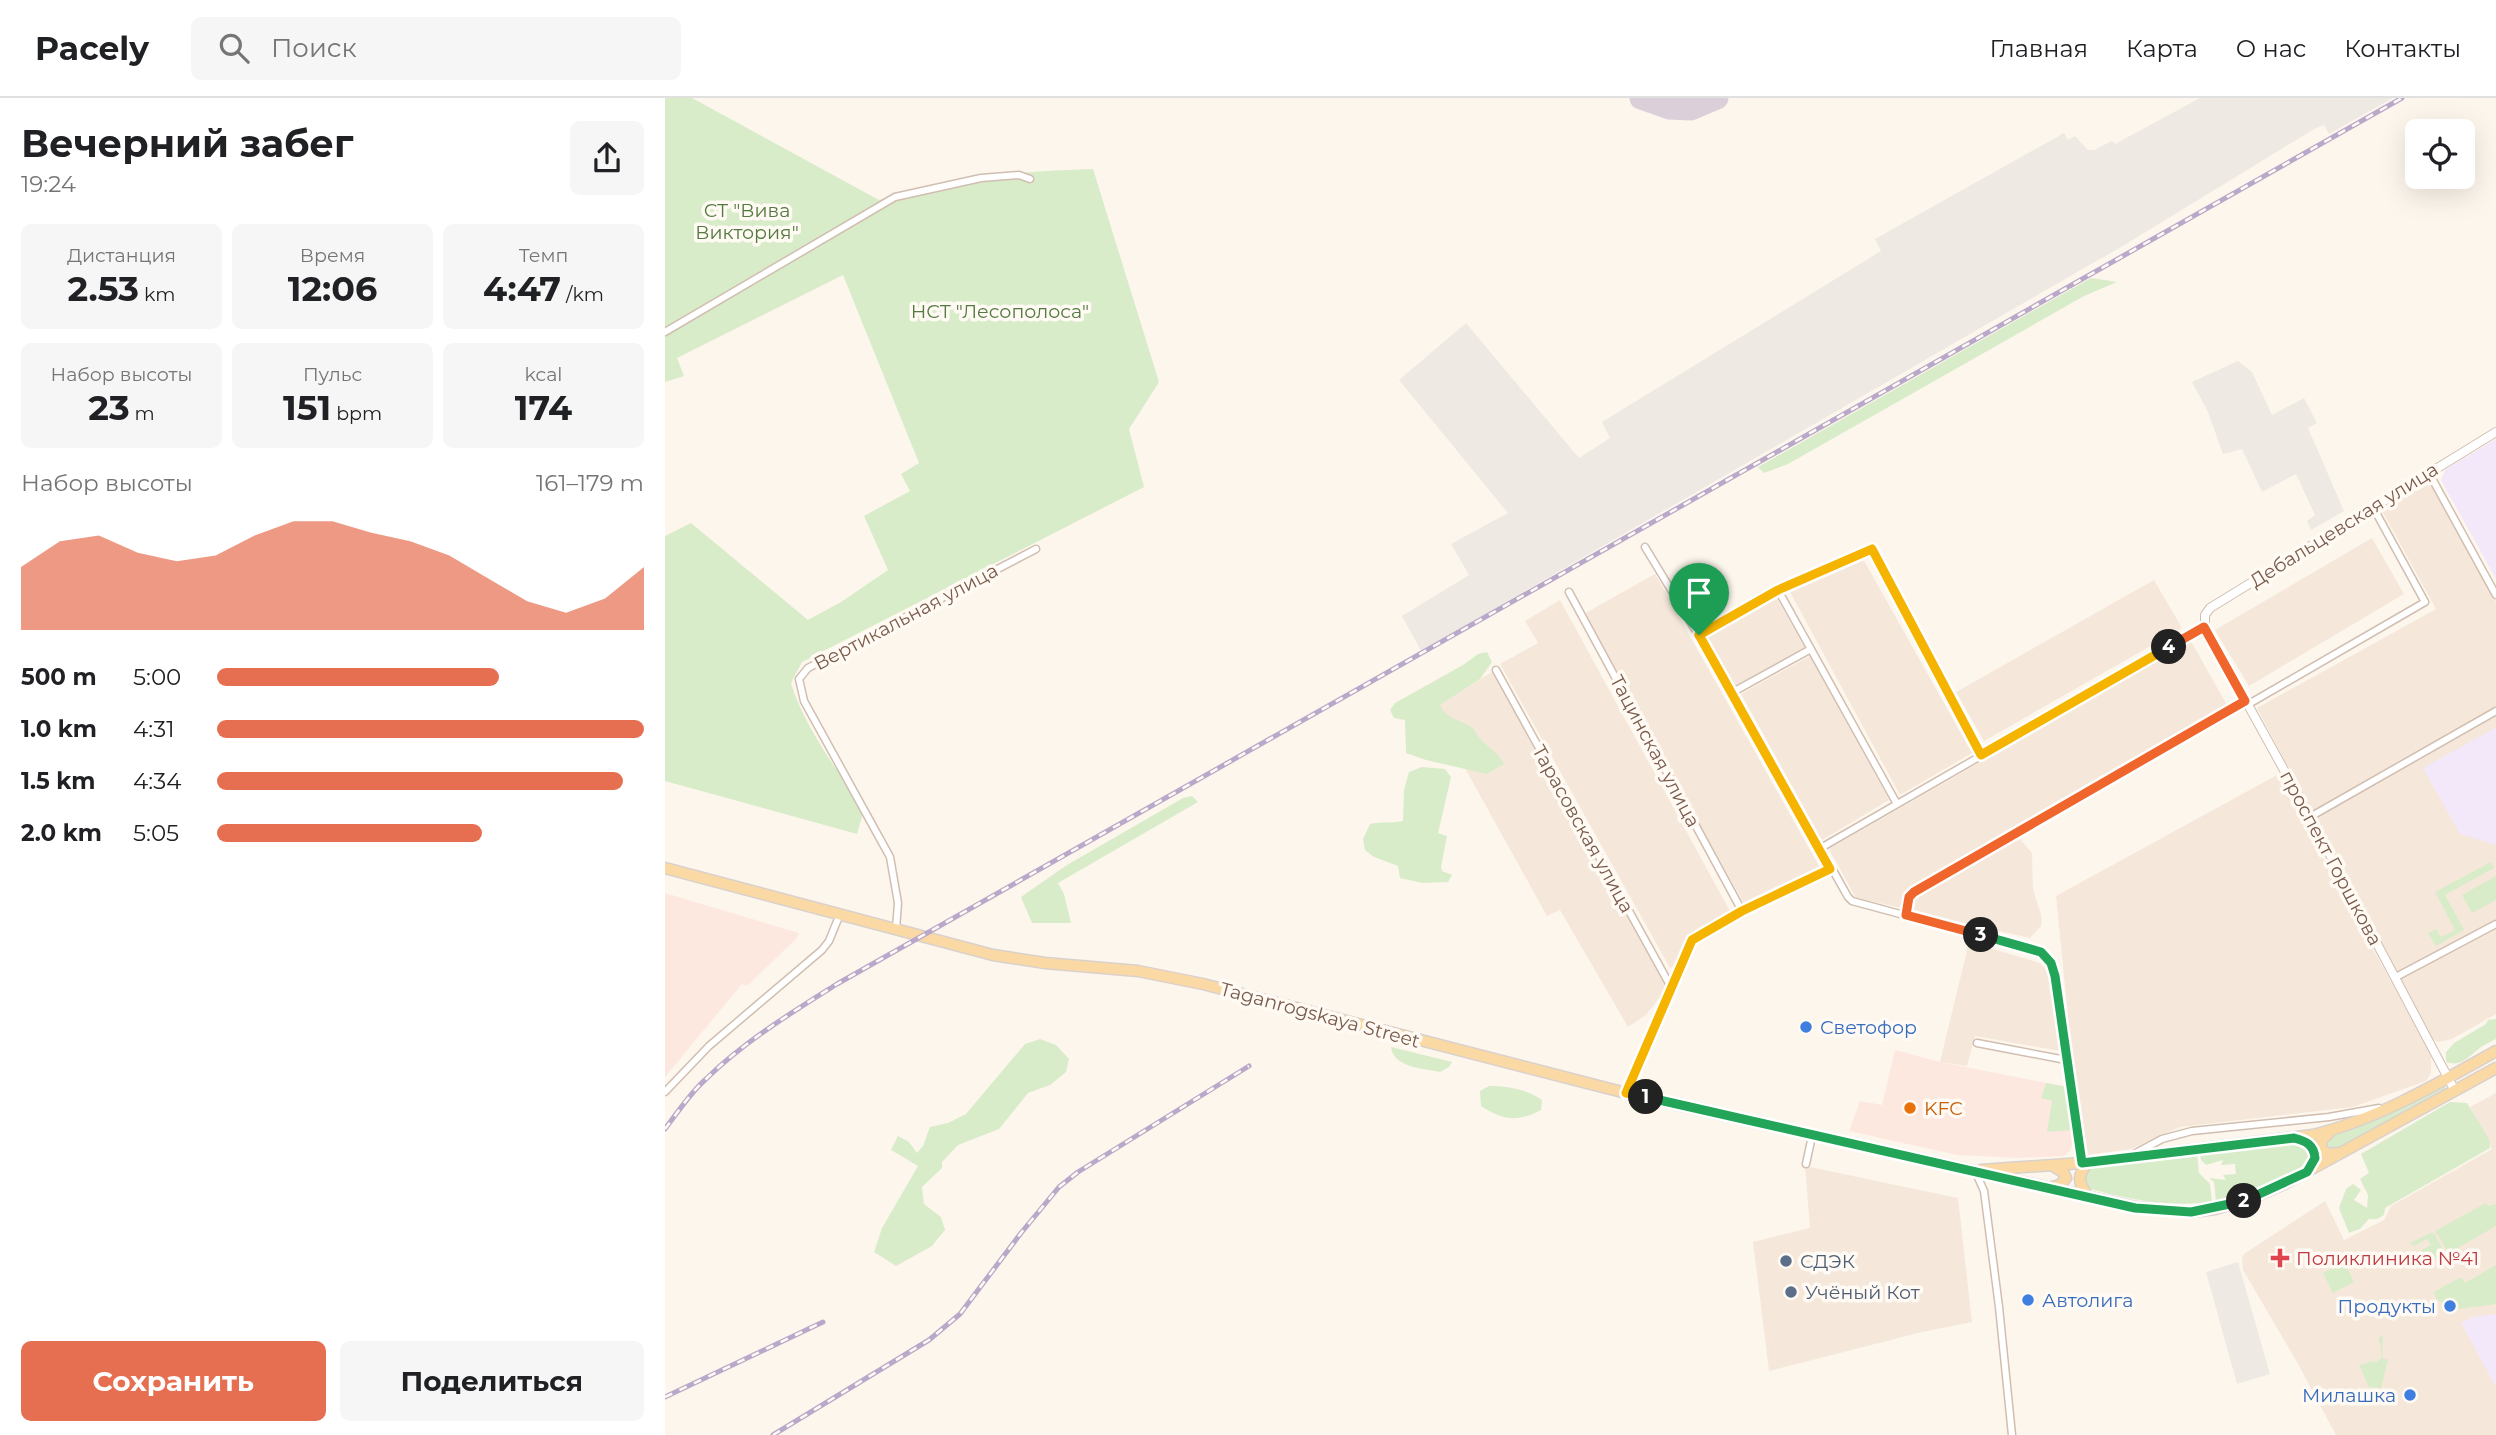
<!DOCTYPE html>
<html lang="ru">
<head>
<meta charset="utf-8">
<style>
	body { margin:0; font-family:Montserrat,sans-serif; background:#f6f6f6; color:#202124; height:100vh; display:flex; flex-direction:column; font-size:26px; white-space:nowrap }
	* { box-sizing:border-box; margin:0 }
	p { font-size:23px; color:#757577 }
	.icon { flex:none; width:38px; height:38px; fill:none; stroke:currentColor; stroke-width:2; stroke-linecap:round; stroke-linejoin:round }
	.map { position:relative; flex:1; overflow:hidden }
	.details { display:flex; flex-direction:column; background:#fff; width:665px }
	.details>* { flex:none }
	.buttons { position:absolute; left:1740px; top:21px; display:grid; gap:14px }
	.buttons a { display:grid; place-items:center; width:70px; height:70px; border-radius:10px; background:#fff; box-shadow:0 7px 28px #0002; font-size:35px }
	.pin { position:absolute; display:grid; place-items:center; width:60px; height:60px; color:#fff; margin:-72px -30px; border-radius:50% 50% 50% 0; rotate:-45deg; box-shadow:0 0 7px #0007 }
	.pin .icon { rotate:45deg }
	.km { position:absolute; width:35px; height:35px; margin:-18px; border-radius:50%; background:#222; color:#fff; font-size:19px; line-height:35px; text-align:center }
	.round { display:grid; place-items:center; flex:none; width:74px; height:74px; border-radius:10px; background:#f6f6f6 }
	.head { display:flex; align-items:center; justify-content:space-between; height:119px; padding:0 21px }
	h1 { font-size:38px; font-weight:700; line-height:52px }
	.stats { display:grid; grid-template-columns:repeat(3,1fr); gap:10px; height:119px; padding:7px 21px }
	.stats div { display:grid; align-content:center; border-radius:10px; background:#f6f6f6; text-align:center }
	.stats b { font-size:35px; font-weight:700 }
	.stats small { font-size:19px; font-weight:400 }
	.stats p { font-size:19px }
	.chart { height:196px; padding:14px 21px }
	.chart p { display:flex; justify-content:space-between }
	.chart svg { width:100%; height:126px; margin-top:7px; fill:#e76f51; opacity:.7 }
	.action { display:flex; gap:14px; margin-top:auto; padding:14px 21px }
	.action a { flex:1; height:80px; border-radius:10px; background:#e76f51; color:#fff; font-size:28px; font-weight:700; line-height:80px; text-align:center }
	.action a+a { background:#f6f6f6; color:#202124 }
	ul { padding:0 21px; list-style:none; font-size:23px }
	li { display:grid; grid-template-columns:112px 84px 1fr; align-items:center; height:52px }
	li i { height:18px; border-radius:9px; background:#e76f51 }
	header { display:flex; align-items:center; gap:42px; box-sizing:border-box; height:98px; padding:0 35px; background:#fff; border-bottom:2px solid #e0e0e0 }
	header strong { font-size:33px }
	nav { display:flex; gap:38px; margin-inline-start:auto; font-size:24px }
	.search { width:490px; height:63px; background:#f6f6f6; display:flex; align-items:center; gap:18px; box-sizing:border-box; padding:0 24px; border-radius:10px; color:#757577; font-size:26px }
	main { display:flex; flex:1; min-height:0 }
	.map>svg:first-child { display:block }
	.residential { fill:#f5e8da }
	.commercial { fill:#fde8e0 }
	.industrial { fill:#efe9e4 }
	.education { fill:#f3e8fa }
	.green { fill:#d8ecc9 }
	.lines { fill:none; stroke-linecap:round; stroke-linejoin:round }
	.taxiway { stroke:#dbcfda; stroke-width:23 }
	.minor-casing { stroke:#d1beb0; stroke-width:9 }
	.tertiary-casing { stroke:#d1beb0; stroke-width:10 }
	.primary-casing { stroke:#dad1cd; stroke-width:13 }
	.minor { stroke:#fff; stroke-width:6 }
	.tertiary { stroke:#fff; stroke-width:8 }
	.primary { stroke:#fbd9a5; stroke-width:10 }
	.rail-casing { stroke:#b9a8c9; stroke-width:5 }
	.rail { stroke:#fffaf3; stroke-width:2.5; stroke-dasharray:8; stroke-linecap:butt }
	.split-1-casing { stroke:#fff; stroke-width:14 }
	.split-2-casing { stroke:#fff; stroke-width:14 }
	.split-3-casing { stroke:#fff; stroke-width:14 }
	.split-4-casing { stroke:#fff; stroke-width:14 }
	.split-5-casing { stroke:#fff; stroke-width:14 }
	.split-1 { stroke:#f5b400; stroke-width:9 }
	.split-2 { stroke:#22a559; stroke-width:9 }
	.split-3 { stroke:#22a559; stroke-width:9 }
	.split-4 { stroke:#f0652b; stroke-width:9 }
	.split-5 { stroke:#f5b400; stroke-width:9 }
	.shop-dot { fill:#3f7fe0; stroke:#fffaf3; stroke-width:2.5 }
	.food-dot { fill:#e8710a; stroke:#fffaf3; stroke-width:2.5 }
	.health-dot { fill:#e0444e; stroke:#fffaf3; stroke-width:2.5 }
	.service-dot { fill:#5c6f8a; stroke:#fffaf3; stroke-width:2.5 }
	.labels { text-anchor:middle; dominant-baseline:central; stroke-width:7; stroke-linejoin:round; paint-order:stroke }
	.park-label { font-size:19px; fill:#537a41; stroke:#fffaf3 }
	.street-label { font-size:19px; fill:#7a5c4d; stroke:#fffaf3 }
	.shop-label { font-size:19px; fill:#366cbe; stroke:#fffaf3; text-anchor:start }
	.food-label { font-size:19px; fill:#c56008; stroke:#fffaf3; text-anchor:start }
	.health-label { font-size:19px; fill:#be3a42; stroke:#fffaf3; text-anchor:start }
	.service-label { font-size:19px; fill:#4e5e75; stroke:#fffaf3; text-anchor:start }
</style>
</head>
<body>
<header>
<strong>Pacely</strong>
<div class="search"><svg class="icon" aria-label="search" viewBox="0 0 24 24"><circle cx="10" cy="10" r="6"/><path d="M15 15l6 6"/></svg>Поиск</div>
<nav><a>Главная</a><a>Карта</a><a>О нас</a><a>Контакты</a></nav>
</header>
<main>
<section class="details">
<div class="head"><div><h1>Вечерний забег</h1><p>19:24</p></div><a class="round"><svg class="icon" aria-label="share" viewBox="0 0 24 24"><path d="M12 15V3M7 8l5-5 5 5M5 13v7h14v-7"/></svg></a></div>
<div class="stats">
<div><p>Дистанция</p><b>2.53<small> km</small></b></div>
<div><p>Время</p><b>12:06</b></div>
<div><p>Темп</p><b>4:47<small> /km</small></b></div>
</div>
<div class="stats">
<div><p>Набор высоты</p><b>23<small> m</small></b></div>
<div><p>Пульс</p><b>151<small> bpm</small></b></div>
<div><p>kcal</p><b>174</b></div>
</div>
<div class="chart"><p><span>Набор высоты</span>161–179 m</p>
<svg viewBox="0 0 160 44" preserveAspectRatio="none"><path d="M0 44V22L10 13L20 11L30 17L40 20L50 18L60 11L70 6L80 6L90 10L100 13L110 18L120 26L130 34L140 38L150 33L160 22V44z"/></svg>
</div>
<ul>
<li><b>500 m</b>5:00<i style="width:66%"></i></li>
<li><b>1.0 km</b>4:31<i style="width:100%"></i></li>
<li><b>1.5 km</b>4:34<i style="width:95%"></i></li>
<li><b>2.0 km</b>5:05<i style="width:62%"></i></li>
</ul>
<div class="action"><a>Сохранить</a><a>Поделиться</a></div>
</section>
<div class="map">
<svg width="1831" height="1337" viewBox="0 0 1831 1337">
	<rect width="100%" height="100%" fill="#fdf6ec"/>
	<path class="residential" d="M1762 380 1831 504V916L1787 941 1774 944 1767 942 1592 610 1771 511 1716 411Z
		M1707 440 1739 496 1584 588 1550 532Z
		M1193 452 1307 655 1235 697 1124 492Z
		M990 476 1154 768 1081 809 917 517Z
		M1489 482 1517 530 1319 643 1291 594Z
		M1111 499 1140 550 1070 588 1041 537Z
		M895 502 1066 815 1029 837 1018 849 1009 868 1005 870 835 566 873 545 860 523Z
		M1526 543 1563 609 1246 790 1238 799 1237 810 1191 800 1164 751Z
		M1145 558 1224 702 1157 742 1076 596Z
		M827 574 1002 890 981 917 963 929 895 812 882 818 767 611Z
		M1612 677 1766 956V975L1761 983 1688 1009 1515 1029 1466 1051 1422 1057 1416 1048 1391 798Z
		M1355 741 1367 755 1368 791 1377 820 1376 828 1365 840 1247 813 1249 803 1251 800Z
		M1304 844 1375 865 1380 870 1385 883 1395 953 1310 938 1302 968 1275 964Z
		M1831 995V1337H1671L1632 1264 1578 1172 1577 1161 1579 1156 1660 1103 1679 1142 1719 1122 1726 1108 1827 1051 1805 1009Z
		M1140 1068 1293 1100 1307 1224 1257 1234 1104 1273 1088 1144 1145 1130Z"/>
	<path class="commercial" d="M0 795 134 835 131 841 82 888 77 886 0 979Z
		M1230 952 1275 964 1402 989 1408 1044 1405 1053 1399 1058 1354 1060 1292 1057 1184 1033 1195 1003 1217 1007Z"/>
	<path class="industrial" d="M1535 0H1728L1664 36 1659 27 1651 30 1461 146 756 553 737 518 804 477 786 446 843 415 734 282 801 225 914 360 945 340 937 324 1216 153 1210 141 1399 35 1403 42 1410 38 1423 52H1429L1447 43 1450 46Z
		M1573 263 1587 274 1607 317 1639 300 1652 325 1643 330 1679 413 1646 432 1642 423 1650 417 1631 376 1597 394 1577 351 1558 356 1543 314 1527 284Z
		M1573 1164 1605 1276 1572 1286 1541 1174Z"/>
	<path class="education" d="M1831 341V481L1776 382 1781 371Z
		M1830 630H1831V747L1795 736 1758 670Z
		M1831 1216V1289L1796 1225 1808 1219Z"/>
	<path class="green" d="M0 0H27L214 102C283 79 356 73 428 71L494 284 464 331 479 389 137 564 126 585C138 627 174 675 199 712L192 736 0 683V438L26 425 143 522 176 504 223 472 199 418 245 393 236 376 254 365 178 177 12 260 19 278 0 284Z
		M1426 180 1452 184 1419 198 1123 366 1099 375 1093 369Z
		M822 554 827 564 815 581 775 607C781 621 794 621 806 629 810 631 812 638 816 642 825 651 833 654 839 666L822 676 761 662 741 655 740 622 729 620 725 612 730 605 798 567 813 556Z
		M757 669 780 671 786 679 773 735 782 738 776 769 777 773 787 777 783 784 758 785 735 780 733 768 709 759 700 752 698 741 705 726C717 723 726 726 738 723L739 692 744 674Z
		M527 698 533 704 393 785 399 796 406 825H367L356 799 402 767 518 700Z
		M1826 764 1829 770 1780 797 1799 832 1771 848 1763 835 1771 831 1776 839 1790 832 1770 794Z
		M1831 778V802L1807 815 1797 797Z
		M1831 921V941C1826 944 1820 946 1816 949 1802 960 1797 969 1781 964V954L1789 945 1821 926 1823 922Z
		M375 941 391 947 404 961 401 974 385 987 363 995 334 1031 293 1047 277 1064V1070L257 1089 259 1106 276 1119 280 1132 267 1148 231 1168 209 1154 217 1130 253 1068 226 1052 233 1038 244 1044 252 1055 258 1048 265 1029 283 1025 301 1016 360 946Z
		M726 949 787 964 784 969 775 974C757 970 729 970 726 949Z
		M1381 985 1402 989 1406 1032 1382 1034 1387 1003 1376 1000Z
		M824 988C842 988 861 991 877 1002L876 1012C853 1024 839 1023 816 1008L815 993Z
		M1779 988 1783 991 1667 1054H1664L1658 1043 1663 1039Z
		M1785 1004 1802 1005 1824 1041 1825 1050 1720 1110 1719 1117 1712 1121H1704L1695 1131 1684 1135 1674 1110 1681 1091 1688 1086 1696 1092 1689 1102 1702 1110 1703 1097 1695 1081 1704 1075 1696 1056Z
		M1637 1044 1646 1052 1641 1067C1612 1084 1584 1094 1551 1103L1549 1084 1544 1080 1561 1082 1558 1077 1571 1076 1570 1066 1556 1067 1558 1062 1541 1067 1536 1062 1535 1055Z
		M1532 1056 1534 1075 1545 1086 1547 1104C1501 1109 1466 1102 1422 1090L1417 1074 1421 1070Z
		M1821 1105 1823 1108 1831 1106V1128L1784 1155 1770 1133Z
		M1766 1135H1769L1781 1157 1761 1167 1753 1168 1748 1162 1755 1158 1753 1154 1766 1147 1762 1141 1749 1148 1745 1145Z
		M1679 1164 1689 1184 1668 1195 1658 1175Z
		M1831 1167V1206L1792 1211 1791 1204 1777 1205 1771 1200 1769 1194 1796 1179 1800 1185Z
		M1718 1236 1717 1260 1723 1262 1716 1290 1704 1289 1694 1267 1703 1265 1704 1263 1711 1264 1716 1261V1248L1713 1241Z"/>
	<g class="lines">
		<path class="taxiway" d="M976 0 1004 10 1026 11 1052 0"/>
		<defs>
			<path id="minor" d="M0 234 230 99 316 80 354 77 365 81
				M1764 375 1831 497
				M980 449 1068 594 1183 799 1187 803 1376 854 1386 865 1390 878 1417 1065
				M1113 492 1232 706
				M904 494 1077 813
				M1034 537 1113 492 1207 451 1316 657
				M831 572 1006 889
				M1068 594 1146 551
				M1582 607 1760 504 1708 409
				M1645 719 1831 613
				M1154 751 1540 529
				M1241 817 1244 799 1249 794 1580 603
				M231 831 233 805 225 759 139 603 134 581 143 570 371 451
				M1731 879 1831 826
				M1312 945 1401 962
				M0 994 44 948 157 852 164 843 175 816
				M961 995 1026 842 1077 813 1165 771
				M1469 1056 1497 1041 1527 1033 1664 1019 1714 1010
				M1141 1066 1147 1038
				M1310 1073 1319 1093 1334 1209 1347 1337"/>
			<path id="tertiary" d="M1790 993 1645 719 1540 529V517L1545 510 1831 334"/>
			<path id="primary" d="M0 770 328 857 380 865 473 873 538 886 961 995 1470 1109 1526 1114 1550 1111 1587 1100 1619 1086 1831 970
				M1664 1035 1656 1042 1657 1052 1663 1056 1674 1055
				M1631 1040C1648 1046 1654 1056 1643 1072
				M1316 1072 1417 1065 1648 1037C1713 1021 1774 985 1831 953
				M1387 1089 1395 1087 1401 1080 1398 1074 1388 1068
				M1424 1099C1413 1086 1411 1077 1424 1064"/>
		</defs>
		<use href="#minor" class="minor-casing"/>
		<use href="#tertiary" class="tertiary-casing"/>
		<use href="#primary" class="primary-casing"/>
		<use href="#minor" class="minor"/>
		<use href="#tertiary" class="tertiary"/>
		<use href="#primary" class="primary"/>
		<defs>
			<path id="rail" d="M0 1031C13 1014 25 995 41 981 80 943 126 915 172 886L1737 0
				M0 1299 158 1224
				M108 1337 264 1242 295 1216 356 1135 394 1089 413 1074 584 968"/>
		</defs>
		<use href="#rail" class="rail-casing"/>
		<use href="#rail" class="rail"/>
	</g>
	<g class="lines">
		<defs>
			<path id="split-1" d="M981 999 961 995 1027 842 1077 813 1165 771 1034 537"/>
			<path id="split-2" d="M981 999 1470 1110 1526 1114 1579 1103"/>
			<path id="split-3" d="M1316 837 1376 854 1386 865 1390 878 1417 1065 1629 1040C1641 1043 1649 1047 1650 1060L1642 1074 1579 1103"/>
			<path id="split-4" d="M1316 837 1241 817 1244 799 1249 794 1580 603 1539 529 1504 549"/>
			<path id="split-5" d="M1034 537 1113 492 1207 451 1316 657 1504 549"/>
		</defs>
		<use href="#split-1" class="split-1-casing"/>
		<use href="#split-2" class="split-2-casing"/>
		<use href="#split-3" class="split-3-casing"/>
		<use href="#split-4" class="split-4-casing"/>
		<use href="#split-5" class="split-5-casing"/>
		<use href="#split-1" class="split-1"/>
		<use href="#split-2" class="split-2"/>
		<use href="#split-3" class="split-3"/>
		<use href="#split-4" class="split-4"/>
		<use href="#split-5" class="split-5"/>
	</g>
	<g class="shop-dot">
		<circle cx="1141" cy="929" r="7"/>
		<circle cx="1363" cy="1202" r="7"/>
		<circle cx="1785" cy="1208" r="7"/>
		<circle cx="1745" cy="1297" r="7"/>
	</g>
	<circle class="food-dot" cx="1245" cy="1010" r="7"/>
	<path class="health-dot" d="M1611.5 1149.5h7v7h7v7h-7v7h-7v-7h-7v-7h7z"/>
	<g class="service-dot">
		<circle cx="1121" cy="1163" r="7"/>
		<circle cx="1126" cy="1194" r="7"/>
	</g>
	<g class="labels">
		<g class="park-label">
			<text x="82" y="112">СТ "Вива<tspan x="82" dy="22">Виктория"</tspan></text>
			<text x="335" y="213">НСТ "Лесополоса"</text>
		</g>
		<g class="street-label">
			<text transform="translate(1679 427) rotate(-32)">Дебальцевская улица</text>
			<text transform="translate(241 519) rotate(-28)">Вертикальная улица</text>
			<text transform="translate(990 653) rotate(62)">Тацинская улица</text>
			<text transform="translate(918 731) rotate(61)">Тарасовская улица</text>
			<text transform="translate(1666 760) rotate(62)">проспект Горшкова</text>
			<text transform="translate(655 917) rotate(15)">Taganrogskaya Street</text>
		</g>
		<g class="shop-label">
			<text x="1155" y="929">Светофор</text>
			<text x="1377" y="1202">Автолига</text>
			<text x="1771" y="1208" text-anchor="end">Продукты</text>
			<text x="1731" y="1297" text-anchor="end">Милашка</text>
		</g>
		<g class="food-label">
			<text x="1259" y="1010">KFC</text>
		</g>
		<g class="health-label">
			<text x="1631" y="1160">Поликлиника №41</text>
		</g>
		<g class="service-label">
			<text x="1135" y="1163">СДЭК</text>
			<text x="1140" y="1194">Учёный Кот</text>
		</g>
	</g>
</svg>
<div class="buttons">
<a><svg class="icon" aria-label="locate" viewBox="0 0 24 24"><circle cx="12" cy="12" r="6"/><path d="M12 2v4M12 18v4M2 12h4M18 12h4"/></svg></a>
</div>
<div class="pin" style="left:1034px;top:537px;background:#1e9e55"><svg class="icon" aria-label="arrive" viewBox="0 0 24 24"><path d="M6 21V4h12l-3 4 3 4H6"/></svg></div>
<b class="km" style="left:981px;top:999px">1</b>
<b class="km" style="left:1579px;top:1103px">2</b>
<b class="km" style="left:1316px;top:837px">3</b>
<b class="km" style="left:1504px;top:549px">4</b>
</div>
</main>
</body>
</html>
